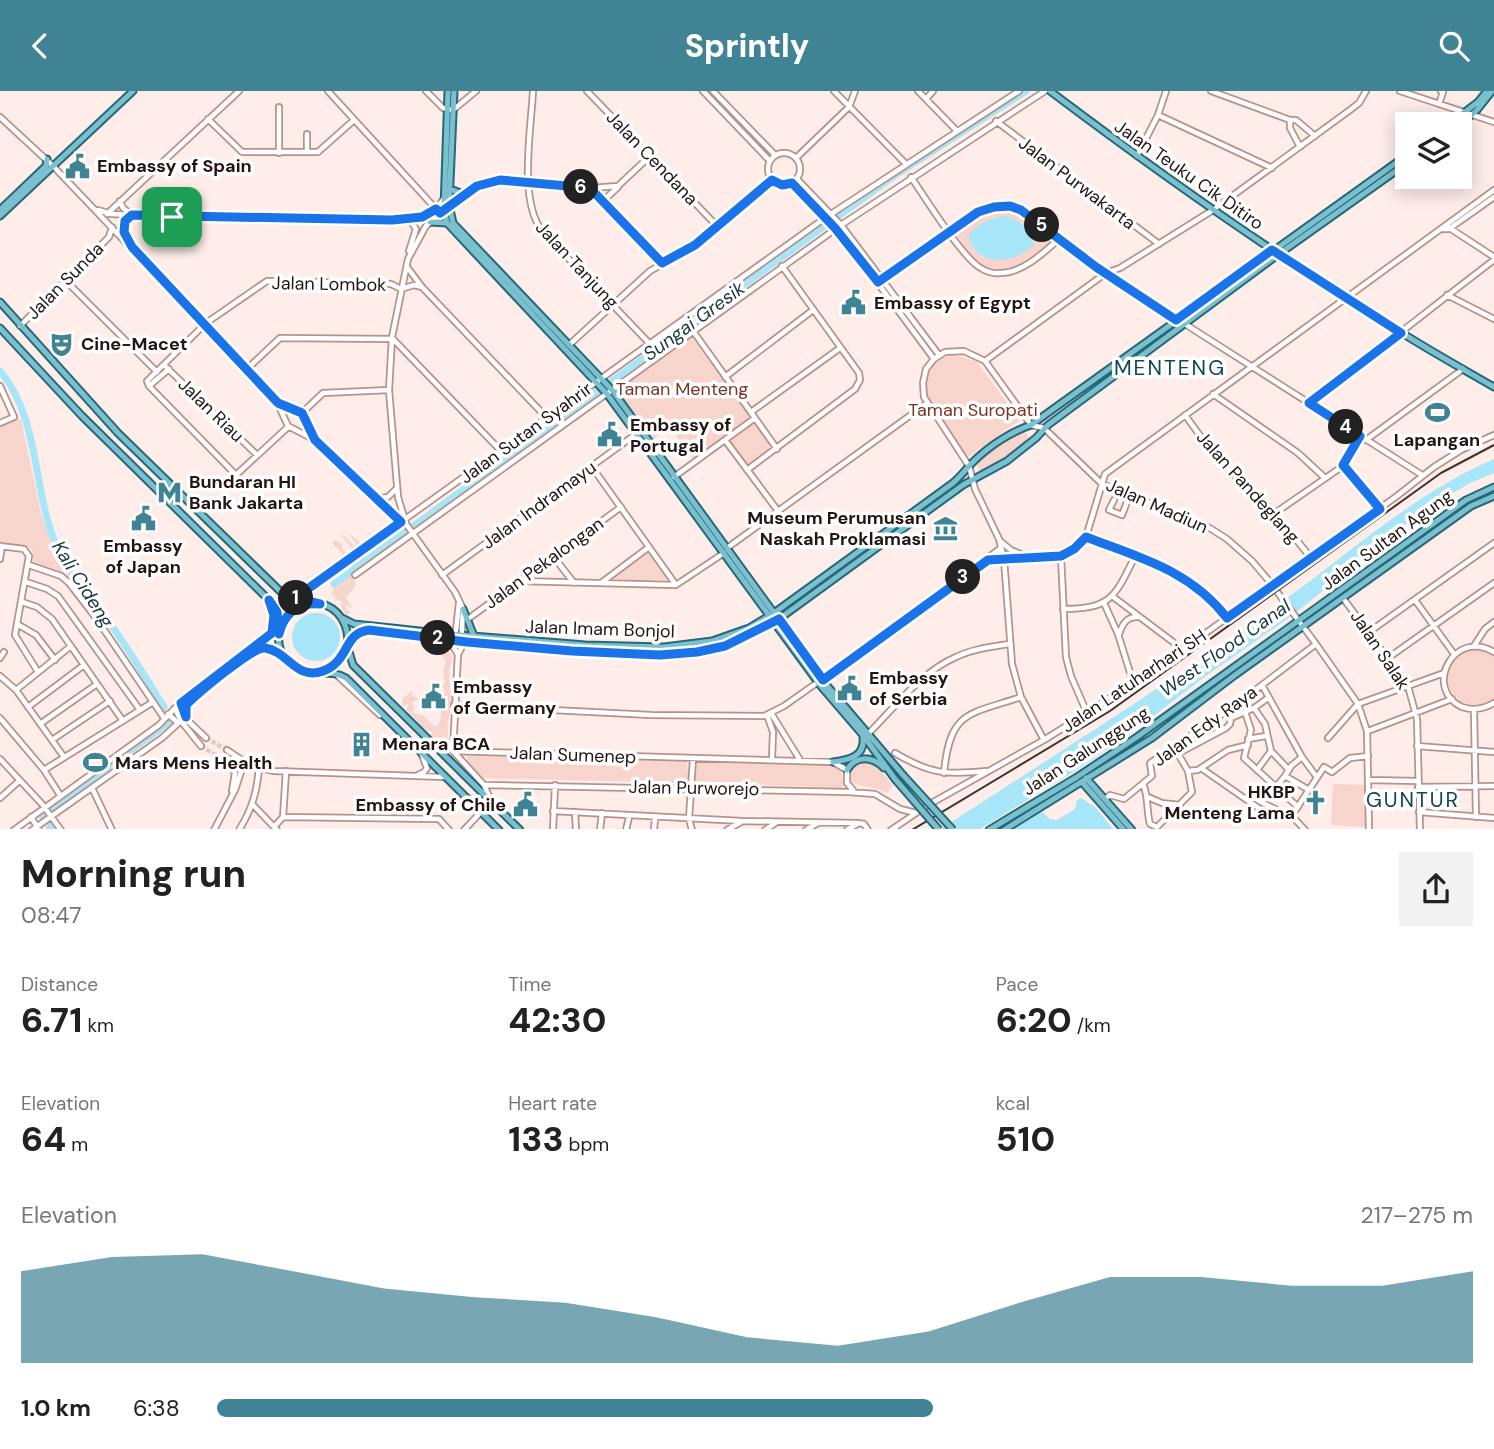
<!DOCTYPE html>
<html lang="en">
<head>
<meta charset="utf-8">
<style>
	body { margin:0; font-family:"DM Sans",sans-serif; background:#f2f2f2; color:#222; height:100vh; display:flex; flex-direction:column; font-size:26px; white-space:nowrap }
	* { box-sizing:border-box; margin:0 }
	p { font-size:23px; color:#767676 }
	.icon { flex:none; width:38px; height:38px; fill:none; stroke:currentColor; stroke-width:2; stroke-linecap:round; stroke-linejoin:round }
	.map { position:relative; height:738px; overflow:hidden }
	.panel { display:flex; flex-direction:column; background:#fff; flex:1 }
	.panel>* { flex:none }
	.buttons { position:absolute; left:1395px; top:21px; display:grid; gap:14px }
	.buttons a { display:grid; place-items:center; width:77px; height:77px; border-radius:0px; background:#fff; box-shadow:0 4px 18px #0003; font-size:35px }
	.pin { position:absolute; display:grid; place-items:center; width:60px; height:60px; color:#fff; margin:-30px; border-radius:14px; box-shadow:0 4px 10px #0006 }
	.km { position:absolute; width:35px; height:35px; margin:-18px; border-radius:50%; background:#222; color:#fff; font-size:19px; line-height:35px; text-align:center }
	.round { display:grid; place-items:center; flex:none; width:74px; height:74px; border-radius:0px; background:#f2f2f2 }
	.headline { display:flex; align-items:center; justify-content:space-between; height:119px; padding:0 21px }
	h1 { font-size:38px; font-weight:800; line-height:52px }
	.figures { display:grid; grid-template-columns:repeat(3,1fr); gap:10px; height:119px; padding:7px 21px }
	.figures div { display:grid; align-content:center }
	.figures b { font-size:35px; font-weight:800 }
	.figures small { font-size:19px; font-weight:400 }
	.figures p { font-size:19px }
	.chart { height:196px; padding:14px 21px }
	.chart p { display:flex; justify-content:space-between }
	.chart svg { width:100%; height:126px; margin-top:7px; fill:#408394; opacity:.7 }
	ul { padding:0 21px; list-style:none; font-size:23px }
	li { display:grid; grid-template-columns:112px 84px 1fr; align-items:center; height:52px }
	li i { height:18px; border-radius:9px; background:#408394 }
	header { display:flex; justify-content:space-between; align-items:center; height:91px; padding:0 21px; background:#408394; color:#fff; font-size:32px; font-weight:800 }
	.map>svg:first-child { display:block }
	.green { fill:#f7d4cc; fill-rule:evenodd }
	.water { fill:#a6e6f8 }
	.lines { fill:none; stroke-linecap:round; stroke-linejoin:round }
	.river { stroke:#a6e6f8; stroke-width:7 }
	.minor-tunnel { stroke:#ddcdc9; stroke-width:4.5; stroke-dasharray:4.5 2; stroke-linecap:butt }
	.minor-casing { stroke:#b8928a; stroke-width:8 }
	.major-casing { stroke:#246978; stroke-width:9 }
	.minor { stroke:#fff; stroke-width:4.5 }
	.major { stroke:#7cc0cf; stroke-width:5 }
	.rail { stroke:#40322f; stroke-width:2 }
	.major-bridge-casing { stroke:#246978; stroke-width:9; stroke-linecap:butt }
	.major-bridge { stroke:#7cc0cf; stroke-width:5 }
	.route-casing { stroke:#fff; stroke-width:14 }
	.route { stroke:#1a73e8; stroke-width:9 }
	.labels { text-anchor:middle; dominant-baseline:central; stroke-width:7; stroke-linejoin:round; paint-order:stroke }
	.street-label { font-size:18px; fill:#231512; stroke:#fff }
	.poi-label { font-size:18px; font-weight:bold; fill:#231512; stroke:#fff; text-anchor:start }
	.park-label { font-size:18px; fill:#783426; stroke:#fff }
	.water-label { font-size:19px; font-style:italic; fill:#193840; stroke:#fff }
	.quarter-label { font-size:21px; letter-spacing:2px; fill:#0f4855; stroke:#fff }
</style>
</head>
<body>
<header><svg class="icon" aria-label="back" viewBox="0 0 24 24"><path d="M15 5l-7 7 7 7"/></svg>Sprintly<svg class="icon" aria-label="search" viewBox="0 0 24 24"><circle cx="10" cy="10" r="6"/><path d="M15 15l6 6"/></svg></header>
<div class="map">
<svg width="1494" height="739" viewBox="0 0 1494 739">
	<rect width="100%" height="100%" fill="#feede9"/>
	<path class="green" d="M1001 118 1026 128 1052 149C1037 168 1002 192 979 174 971 167 964 156 958 147L959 137 978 124ZM995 126 1022 132 1035 151 993 169 981 165 977 136Z
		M689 243 751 325 693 368 670 336 652 349 614 299Z
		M955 264 976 270 1020 329 968 366C958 353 930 321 926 307 919 286 934 266 955 264Z
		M21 328 41 423 52 454 72 490 51 478 33 473V460L30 457 0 453V334Z
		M756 330 774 355 747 374 729 349Z
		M1024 340 1028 345 1026 352 985 381 978 378 977 371 1018 341Z
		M388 435H391L390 451 352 479 348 476 350 471 332 452 335 449 342 453 344 461 353 462V459L341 444H343L355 455 356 452 345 439 363 454 371 446 368 441 374 445Z
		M650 455 674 489H612Z
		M349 481 354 482 355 496 346 506 353 518 346 513V517L351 522 347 524 341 516V509L338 510 331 502 334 501 333 497 338 489H346Z
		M440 555 448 558 453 568C445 583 452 599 453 614 453 620 449 624 448 630 447 638 449 647 448 655L434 650 430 645 433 641 427 640 426 637 423 639C418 631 413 624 406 619L409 612 403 615 402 613 403 607 412 600 413 605 419 608 412 611 414 618 411 621 424 625 435 636C441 634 441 625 441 620L434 619 436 612 442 611 445 601 442 595 445 593 443 580 446 570 439 561 431 562 428 560 431 556Z
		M1480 556 1494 563V608C1446 635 1425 558 1480 556Z
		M471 663 686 669 689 687 686 692 483 687 467 670V665Z
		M698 670 830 672 841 680 844 694 841 697 696 691V674Z
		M865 670 878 676 893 695 887 702C875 695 862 697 851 691 848 679 853 671 865 670Z
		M1333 693 1367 694 1365 736 1331 734Z"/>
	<path class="water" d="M1005 125C1020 130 1031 137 1034 154 1013 172 979 178 968 146 975 133 990 127 1005 125Z
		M1494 368V382L1470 392 1426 418 1290 526 1203 587 1130 643 1075 680 980 738 939 739C1053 665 1169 593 1279 513 1350 462 1413 403 1494 368Z
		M292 546a24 24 0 1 1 48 0a24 24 0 1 1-48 0Z
		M1081 707 1095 716 1113 738H1014L1042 721 1050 728 1057 729 1075 718 1077 709Z"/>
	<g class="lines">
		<path class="river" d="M0 280C41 329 32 400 57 456 69 483 92 507 109 531 129 558 146 588 164 616
			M334 493 826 134 897 83 1026 0
			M52 739 42 725 44 723 172 629"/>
		<path class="minor-tunnel" d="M206 647 227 659
			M201 655 222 668"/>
		<defs>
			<path id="minor" d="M328 0 436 118
				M426 0 443 17 453 19 476 0
				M533 0C531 39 518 111 543 141L650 253
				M587 0 717 135
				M703 0 770 70
				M713 0 775 64
				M834 0 905 72
				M918 0 957 40
				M1211 0 1290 29H1296L1315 45
				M1400 0 1494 31
				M926 8 933 0
				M1439 13 1443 1 1441 0
				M1158 24 1272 77
				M0 26 53 75 276 309 288 335 315 349 403 432
				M208 28 242 61H318L354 29
				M1290 29V37L1300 56
				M996 30 1159 153
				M307 43V61
				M768 78a16 16 0 1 1 32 0a16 16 0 1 1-32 0Z
				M279 62V16
				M1137 65 1158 24 1166 0
				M796 67 849 16 855 0
				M911 86C926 108 960 163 979 176 985 180 993 183 1000 182 1023 182 1043 162 1059 148
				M797 88 841 134 939 264
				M792 92 851 156 934 268
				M590 97 662 172
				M120 110 123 117 132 124
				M603 110 618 96
				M98 119 111 123 172 126 392 129C414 128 432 128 444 107
				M107 123 239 0
				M831 123 1019 0
				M407 129 412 132 416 138 409 160
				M1448 136 1494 166
				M1442 138H1449L1494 106
				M127 149 123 134 132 124
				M407 176 422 196 547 327
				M65 189 157 281
				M878 191 978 121 994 116 1010 115 1021 119 1096 176 1176 229
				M1447 204 1494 228
				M1185 233 1422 384
				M20 235 109 146 112 136
				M206 235 209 230 267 190 391 193 401 198 414 194 422 196
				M693 240 777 358
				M392 247 501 360
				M569 254 650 180 695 154 772 89
				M985 270 1106 182 1120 177 1213 119 1350 19 1359 12 1366 0
				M164 274 257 364
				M247 278 280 247 392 248
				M725 286 813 219
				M0 295 14 326 0 332
				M149 295 236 384 288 336
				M149 295 147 290 205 233
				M149 295 169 278
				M1213 303 1298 362 1325 387
				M1309 311C1372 265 1432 216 1494 169
				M279 312 302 322 314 348
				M751 321 840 257
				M302 322 323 302 389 299
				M1185 324 1217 368 1275 422 1311 467
				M725 349 778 420
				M1366 349 1463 278
				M1343 375 1380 418
				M592 376 676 494
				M747 379 855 298 860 289 859 282 782 175
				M674 386 755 327
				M375 408 388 406 397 397
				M1114 409 1109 419 1122 424 1130 403
				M1275 422 1343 375 1360 345
				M1086 446C1140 467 1190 479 1227 527
				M1000 450 1011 459 1025 465
				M0 455 24 458 29 465 15 544 38 581
				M727 457 926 313
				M553 465 574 492
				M1061 466 1066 566 1071 585 1087 622
				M0 468 2 455
				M987 469 1061 465 1074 458 1086 446 1105 383 1494 99
				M29 474 61 485 69 492 96 527 164 627
				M355 484 841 134 1045 0
				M442 484 636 343
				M519 490 676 494 724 462
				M26 491 47 498 58 505 140 619
				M601 492 649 456
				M1112 505 1173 551 1181 559
				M295 507 825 127
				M1343 507 1408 595 1417 628 1420 739
				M1415 509 1454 563
				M22 511 37 516 52 528 123 630
				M1104 512 1118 543 1133 591
				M1063 518C1111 518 1115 506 1135 465
				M468 528 621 416
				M17 533 36 544 55 569
				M1369 541 1494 452
				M1119 543C1123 532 1127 525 1139 526
				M1474 555 1485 538 1494 531
				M1494 561C1453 537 1423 598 1462 616 1474 620 1484 618 1494 612
				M457 562 454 557 459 512
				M0 567 4 561
				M1388 567 1494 492
				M230 574 273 542 274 524 270 514
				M0 585 16 599 64 666
				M338 585 380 624
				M823 589 1001 457
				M204 594 180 614 187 629 206 647
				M1262 594 1302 666 1316 685
				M16 599 71 555
				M454 614 651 624 764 625 784 615 818 591
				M28 616 84 574
				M1254 617 1265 633 1271 660 1289 679
				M1474 619 1476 726
				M1245 621 1251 639 1244 667 1298 716
				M771 622 800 669
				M168 623 178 632
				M767 624 773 641 772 668
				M0 627 44 679 60 704
				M40 633 97 593
				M1368 640 1452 608
				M869 642C895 616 921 581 956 566 972 558 991 556 1009 553
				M1328 647 1358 613 1444 582
				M1248 648 1266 645
				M52 649 110 610
				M1044 649 1021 606 1012 573 1004 468 999 448 975 398 969 375 924 306 923 292 926 278 934 268 945 261 964 260 985 270 1031 334 1044 337 1102 393 1205 434 1227 448 1252 470 1269 490 1316 553 1358 613 1367 640 1369 739
				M1417 655 1494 661
				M227 659 251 675
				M453 660 833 671 847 679V692L853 699
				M895 662C930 683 946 684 986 680
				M1179 662 1226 637 1230 633 1231 627 1254 617 1268 607
				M1302 666 1291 675 1285 685 1309 699
				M0 668 42 713 61 739
				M222 668 242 678 251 675 274 680 445 686
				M229 673 235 682 232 700
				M1201 677 1267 723H1272L1274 718
				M44 679 153 611
				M1257 679 1271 660
				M1188 680 1198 679 1228 659 1248 654
				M944 682C950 619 968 624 1021 606
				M418 684 424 681 427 677 422 664
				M1368 689 1418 690
				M1143 693C1149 706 1146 719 1150 733L1157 736 1192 701 1188 680 1174 656
				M485 694 848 701 875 703 900 718 916 722
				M1276 696 1285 685
				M1418 696 1494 695
				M92 697 112 739
				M1148 706 1162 712 1180 714
				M0 707 19 690
				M1105 708 1110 704 1124 708 1152 685 1150 672 1237 613 1316 553
				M491 710 484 694 453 660 458 563 461 558 463 518 455 501 406 433 398 406 389 299 392 246 408 168 426 135 463 103 485 92 500 89 590 97 618 95 650 65
				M1259 710 1291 726 1324 676 1332 681 1350 667 1368 665
				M253 714 277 739
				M553 720 742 730 858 732 864 733 868 739
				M575 721 576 739
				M1419 721 1494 727
				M1292 725 1305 739
				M31 726 39 739
				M283 726 439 728 449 739
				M274 736 283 726 286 680
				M14 739 159 634 175 617 181 630 201 655
				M32 739 162 647 185 626 186 614 253 561 264 557 283 566
				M214 739 235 699 242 678
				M239 739C252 718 257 701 259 677
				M464 739 481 721
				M553 739 555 694
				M600 739 602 722
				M626 739 629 726
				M654 739 655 727
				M692 739 689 728 693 668
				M727 739 741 731
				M765 739 777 731
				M806 739 818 732
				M847 739 857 733
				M891 739 928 714 1044 649 1087 622 1203 544 1397 405 1434 376 1461 359 1494 344"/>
			<path id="major" d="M448 0 444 118 447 132 607 303 820 594 863 644 895 688
				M454 0 449 114 453 132 612 299 824 591 903 684
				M1050 0C1164 86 1280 168 1402 242 1432 261 1463 278 1494 296
				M1449 33 1478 11 1487 0
				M1460 34 1477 19 1492 0
				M450 98 463 103
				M0 119 46 75 47 68
				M0 125 133 0
				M430 131 447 132
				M0 211 118 342 280 500 288 505 310 511
				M0 237 82 325 269 509 277 521 278 536
				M463 518 474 545
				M342 527 354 533 448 543 585 554 664 556 712 550 749 537 774 522 953 392C961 385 966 378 973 371 988 356 1010 341 1031 334L1407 64
				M315 582C377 565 339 492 296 517 286 523 280 532 279 543 277 557 283 568 294 576 310 587 331 577 346 587L499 739
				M833 671C848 669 865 666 863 647
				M847 679C856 664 872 665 884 677
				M1086 687 1132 739
				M1082 691 1124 739
				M520 739 353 574 347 554C354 543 361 539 374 539L467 551 596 562 660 564 697 561 725 554 783 525 963 394 1007 370 1036 347 1048 334 1279 163 1407 72
				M989 739 1077 686 1137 646 1466 409 1494 396
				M1004 739 1152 647 1235 584 1471 415 1494 405"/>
		</defs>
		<use href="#minor" class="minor-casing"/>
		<use href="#major" class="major-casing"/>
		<use href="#minor" class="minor"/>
		<use href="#major" class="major"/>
		<path class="rail" d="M912 739 1110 620 1441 382 1494 354"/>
		<defs>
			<path id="major-bridge" d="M903 684 953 739
				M895 688 939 739"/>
		</defs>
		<use href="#major-bridge" class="major-bridge-casing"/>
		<use href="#major-bridge" class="major-bridge"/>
	</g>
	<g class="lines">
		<defs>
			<path id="route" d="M500 89 590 97 662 172 695 154 772 89 782 94 792 92 835 137 878 191 978 121 994 116 1010 115 1021 119 1096 176 1176 229 1272 159 1401 242 1309 312 1360 345 1343 374 1380 418 1227 527C1190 479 1140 467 1086 446L1074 458 1061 465 988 469 823 589 779 528 725 555 697 561 660 564 572 560 467 551 369 539C343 542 350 570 323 580 296 590 288 560 265 557 252 556 197 603 186 614V626L181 612 272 542 274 524 269 509 277 521 279 543C284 522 299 511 320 513L295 507 401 431 315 349 302 322 278 312 132 156 124 141 125 130 132 124 392 129 422 126 436 118 440 122 477 95Z"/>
		</defs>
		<use href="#route" class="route-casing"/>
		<use href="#route" class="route"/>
	</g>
	<defs>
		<symbol id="civic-bare" viewBox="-9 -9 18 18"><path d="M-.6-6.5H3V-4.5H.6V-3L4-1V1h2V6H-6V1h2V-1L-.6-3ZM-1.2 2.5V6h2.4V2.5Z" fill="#408394" stroke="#fff" stroke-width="2.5" paint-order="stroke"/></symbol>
		<symbol id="theatre-bare" viewBox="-9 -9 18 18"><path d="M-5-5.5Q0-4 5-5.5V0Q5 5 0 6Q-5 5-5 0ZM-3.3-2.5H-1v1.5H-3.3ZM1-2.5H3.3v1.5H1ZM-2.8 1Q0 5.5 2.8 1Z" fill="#408394" stroke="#fff" stroke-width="2.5" paint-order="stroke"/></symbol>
		<symbol id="stadium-bare" viewBox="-9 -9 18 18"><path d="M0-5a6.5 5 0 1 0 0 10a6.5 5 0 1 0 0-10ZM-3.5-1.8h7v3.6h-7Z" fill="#408394" stroke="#fff" stroke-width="2.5" paint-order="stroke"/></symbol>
		<symbol id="metro-bare" viewBox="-9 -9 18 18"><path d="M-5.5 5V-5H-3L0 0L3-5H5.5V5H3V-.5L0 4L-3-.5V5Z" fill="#408394" stroke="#fff" stroke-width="2.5" paint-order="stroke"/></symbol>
		<symbol id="museum-bare" viewBox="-9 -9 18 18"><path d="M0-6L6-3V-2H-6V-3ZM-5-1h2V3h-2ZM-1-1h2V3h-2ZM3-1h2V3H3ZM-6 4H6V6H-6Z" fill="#408394" stroke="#fff" stroke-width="2.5" paint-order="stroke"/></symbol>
		<symbol id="building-bare" viewBox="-9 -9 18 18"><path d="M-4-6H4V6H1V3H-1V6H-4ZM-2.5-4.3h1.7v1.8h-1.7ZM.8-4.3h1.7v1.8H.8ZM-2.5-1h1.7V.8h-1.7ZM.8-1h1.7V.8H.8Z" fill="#408394" stroke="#fff" stroke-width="2.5" paint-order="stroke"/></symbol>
		<symbol id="church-bare" viewBox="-9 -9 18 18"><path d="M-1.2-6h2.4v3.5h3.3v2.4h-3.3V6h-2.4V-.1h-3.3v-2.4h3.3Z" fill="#408394" stroke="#fff" stroke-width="2.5" paint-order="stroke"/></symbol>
	</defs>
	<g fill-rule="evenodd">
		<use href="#civic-bare" x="60" y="58" width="35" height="35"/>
		<use href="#civic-bare" x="836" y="194" width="35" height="35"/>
		<use href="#theatre-bare" x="44" y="236" width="35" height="35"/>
		<use href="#stadium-bare" x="1420" y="304" width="35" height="35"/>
		<use href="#civic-bare" x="592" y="326" width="35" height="35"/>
		<use href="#metro-bare" x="152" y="384" width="35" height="35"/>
		<use href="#civic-bare" x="126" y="410" width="35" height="35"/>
		<use href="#museum-bare" x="928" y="420" width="35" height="35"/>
		<use href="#civic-bare" x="832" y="580" width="35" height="35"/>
		<use href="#civic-bare" x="416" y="588" width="35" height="35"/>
		<use href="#building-bare" x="344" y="636" width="35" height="35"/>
		<use href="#stadium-bare" x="78" y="654" width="35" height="35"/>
		<use href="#church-bare" x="1298" y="694" width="35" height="35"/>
		<use href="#civic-bare" x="508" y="696" width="35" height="35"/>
	</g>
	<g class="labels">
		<g class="street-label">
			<text transform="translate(652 67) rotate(46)">Jalan Cendana</text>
			<text transform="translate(1189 84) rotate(35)">Jalan Teuku Cik Ditiro</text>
			<text transform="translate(1077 92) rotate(37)">Jalan Purwakarta</text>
			<text transform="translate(577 174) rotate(47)">Jalan Tanjung</text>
			<text transform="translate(65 190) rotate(-45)">Jalan Sunda</text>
			<text transform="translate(329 193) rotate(1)">Jalan Lombok</text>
			<text transform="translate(211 319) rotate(44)">Jalan Riau</text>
			<text transform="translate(526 342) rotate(-36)">Jalan Sutan Syahrir</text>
			<text transform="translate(1248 396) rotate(48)">Jalan Pandeglang</text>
			<text transform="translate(539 414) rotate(-36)">Jalan Indramayu</text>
			<text transform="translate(1157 415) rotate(24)">Jalan Madiun</text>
			<text transform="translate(1387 449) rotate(-36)">Jalan Sultan Agung</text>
			<text transform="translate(544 472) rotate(-36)">Jalan Pekalongan</text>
			<text transform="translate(600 538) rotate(2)">Jalan Imam Bonjol</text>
			<text transform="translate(1380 559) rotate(56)">Jalan Salak</text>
			<text transform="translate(1134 590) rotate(-34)">Jalan Latuharhari SH</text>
			<text transform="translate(1205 635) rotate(-36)">Jalan Edy Raya</text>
			<text transform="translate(1086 660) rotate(-33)">Jalan Galunggung</text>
			<text transform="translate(573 664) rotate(2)">Jalan Sumenep</text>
			<text transform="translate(694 697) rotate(1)">Jalan Purworejo</text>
		</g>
		<g class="poi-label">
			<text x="97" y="75">Embassy of Spain</text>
			<text x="874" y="212">Embassy of Egypt</text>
			<text x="81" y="253">Cine-Macet</text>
			<text x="630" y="334">Embassy of<tspan x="630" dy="21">Portugal</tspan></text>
			<text x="1437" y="349" text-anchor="middle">Lapangan</text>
			<text x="189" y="391">Bundaran HI<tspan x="189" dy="21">Bank Jakarta</tspan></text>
			<text x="926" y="427" text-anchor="end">Museum Perumusan<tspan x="926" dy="21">Naskah Proklamasi</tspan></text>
			<text x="143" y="455" text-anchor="middle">Embassy<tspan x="143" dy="21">of Japan</tspan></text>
			<text x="869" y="587">Embassy<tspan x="869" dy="21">of Serbia</tspan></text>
			<text x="453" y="596">Embassy<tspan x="453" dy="21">of Germany</tspan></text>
			<text x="382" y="653">Menara BCA</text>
			<text x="115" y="672">Mars Mens Health</text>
			<text x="1295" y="701" text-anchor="end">HKBP<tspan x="1295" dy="21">Menteng Lama</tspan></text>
			<text x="506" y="714" text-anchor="end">Embassy of Chile</text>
		</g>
		<g class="park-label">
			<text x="682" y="298">Taman Menteng</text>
			<text x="973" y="319">Taman Suropati</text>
		</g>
		<g class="water-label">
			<text transform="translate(694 230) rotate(-36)">Sungai Gresik</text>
			<text transform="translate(83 493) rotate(58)">Kali Cideng</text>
			<text transform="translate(1225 557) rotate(-35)">West Flood Canal</text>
		</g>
		<g class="quarter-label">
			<text x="1170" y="277">MENTENG</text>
			<text x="1413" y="709">GUNTUR</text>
		</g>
	</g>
</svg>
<div class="buttons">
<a><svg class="icon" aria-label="layers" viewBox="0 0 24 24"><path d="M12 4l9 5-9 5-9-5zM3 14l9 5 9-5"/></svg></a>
</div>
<div class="pin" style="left:172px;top:126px;background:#1e9e55"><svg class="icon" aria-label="arrive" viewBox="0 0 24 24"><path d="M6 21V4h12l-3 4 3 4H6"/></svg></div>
<b class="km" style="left:296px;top:507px">1</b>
<b class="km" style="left:438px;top:547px">2</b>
<b class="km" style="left:963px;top:486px">3</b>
<b class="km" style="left:1346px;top:336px">4</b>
<b class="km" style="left:1042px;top:134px">5</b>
<b class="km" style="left:581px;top:96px">6</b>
</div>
<section class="panel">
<div class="headline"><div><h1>Morning run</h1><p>08:47</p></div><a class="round"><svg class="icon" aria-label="share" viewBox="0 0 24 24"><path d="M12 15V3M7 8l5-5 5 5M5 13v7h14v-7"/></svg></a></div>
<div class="figures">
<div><p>Distance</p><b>6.71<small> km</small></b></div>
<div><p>Time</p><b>42:30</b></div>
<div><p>Pace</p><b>6:20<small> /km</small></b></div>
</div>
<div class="figures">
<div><p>Elevation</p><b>64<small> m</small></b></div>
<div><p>Heart rate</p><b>133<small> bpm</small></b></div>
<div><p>kcal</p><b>510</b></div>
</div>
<div class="chart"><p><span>Elevation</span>217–275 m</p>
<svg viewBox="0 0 160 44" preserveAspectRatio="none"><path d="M0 44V12L10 7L20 6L30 12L40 18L50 21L60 23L70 28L80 35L90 38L100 33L110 23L120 14L130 14L140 17L150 17L160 12V44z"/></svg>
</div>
<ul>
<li><b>1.0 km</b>6:38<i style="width:57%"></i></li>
</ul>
</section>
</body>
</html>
